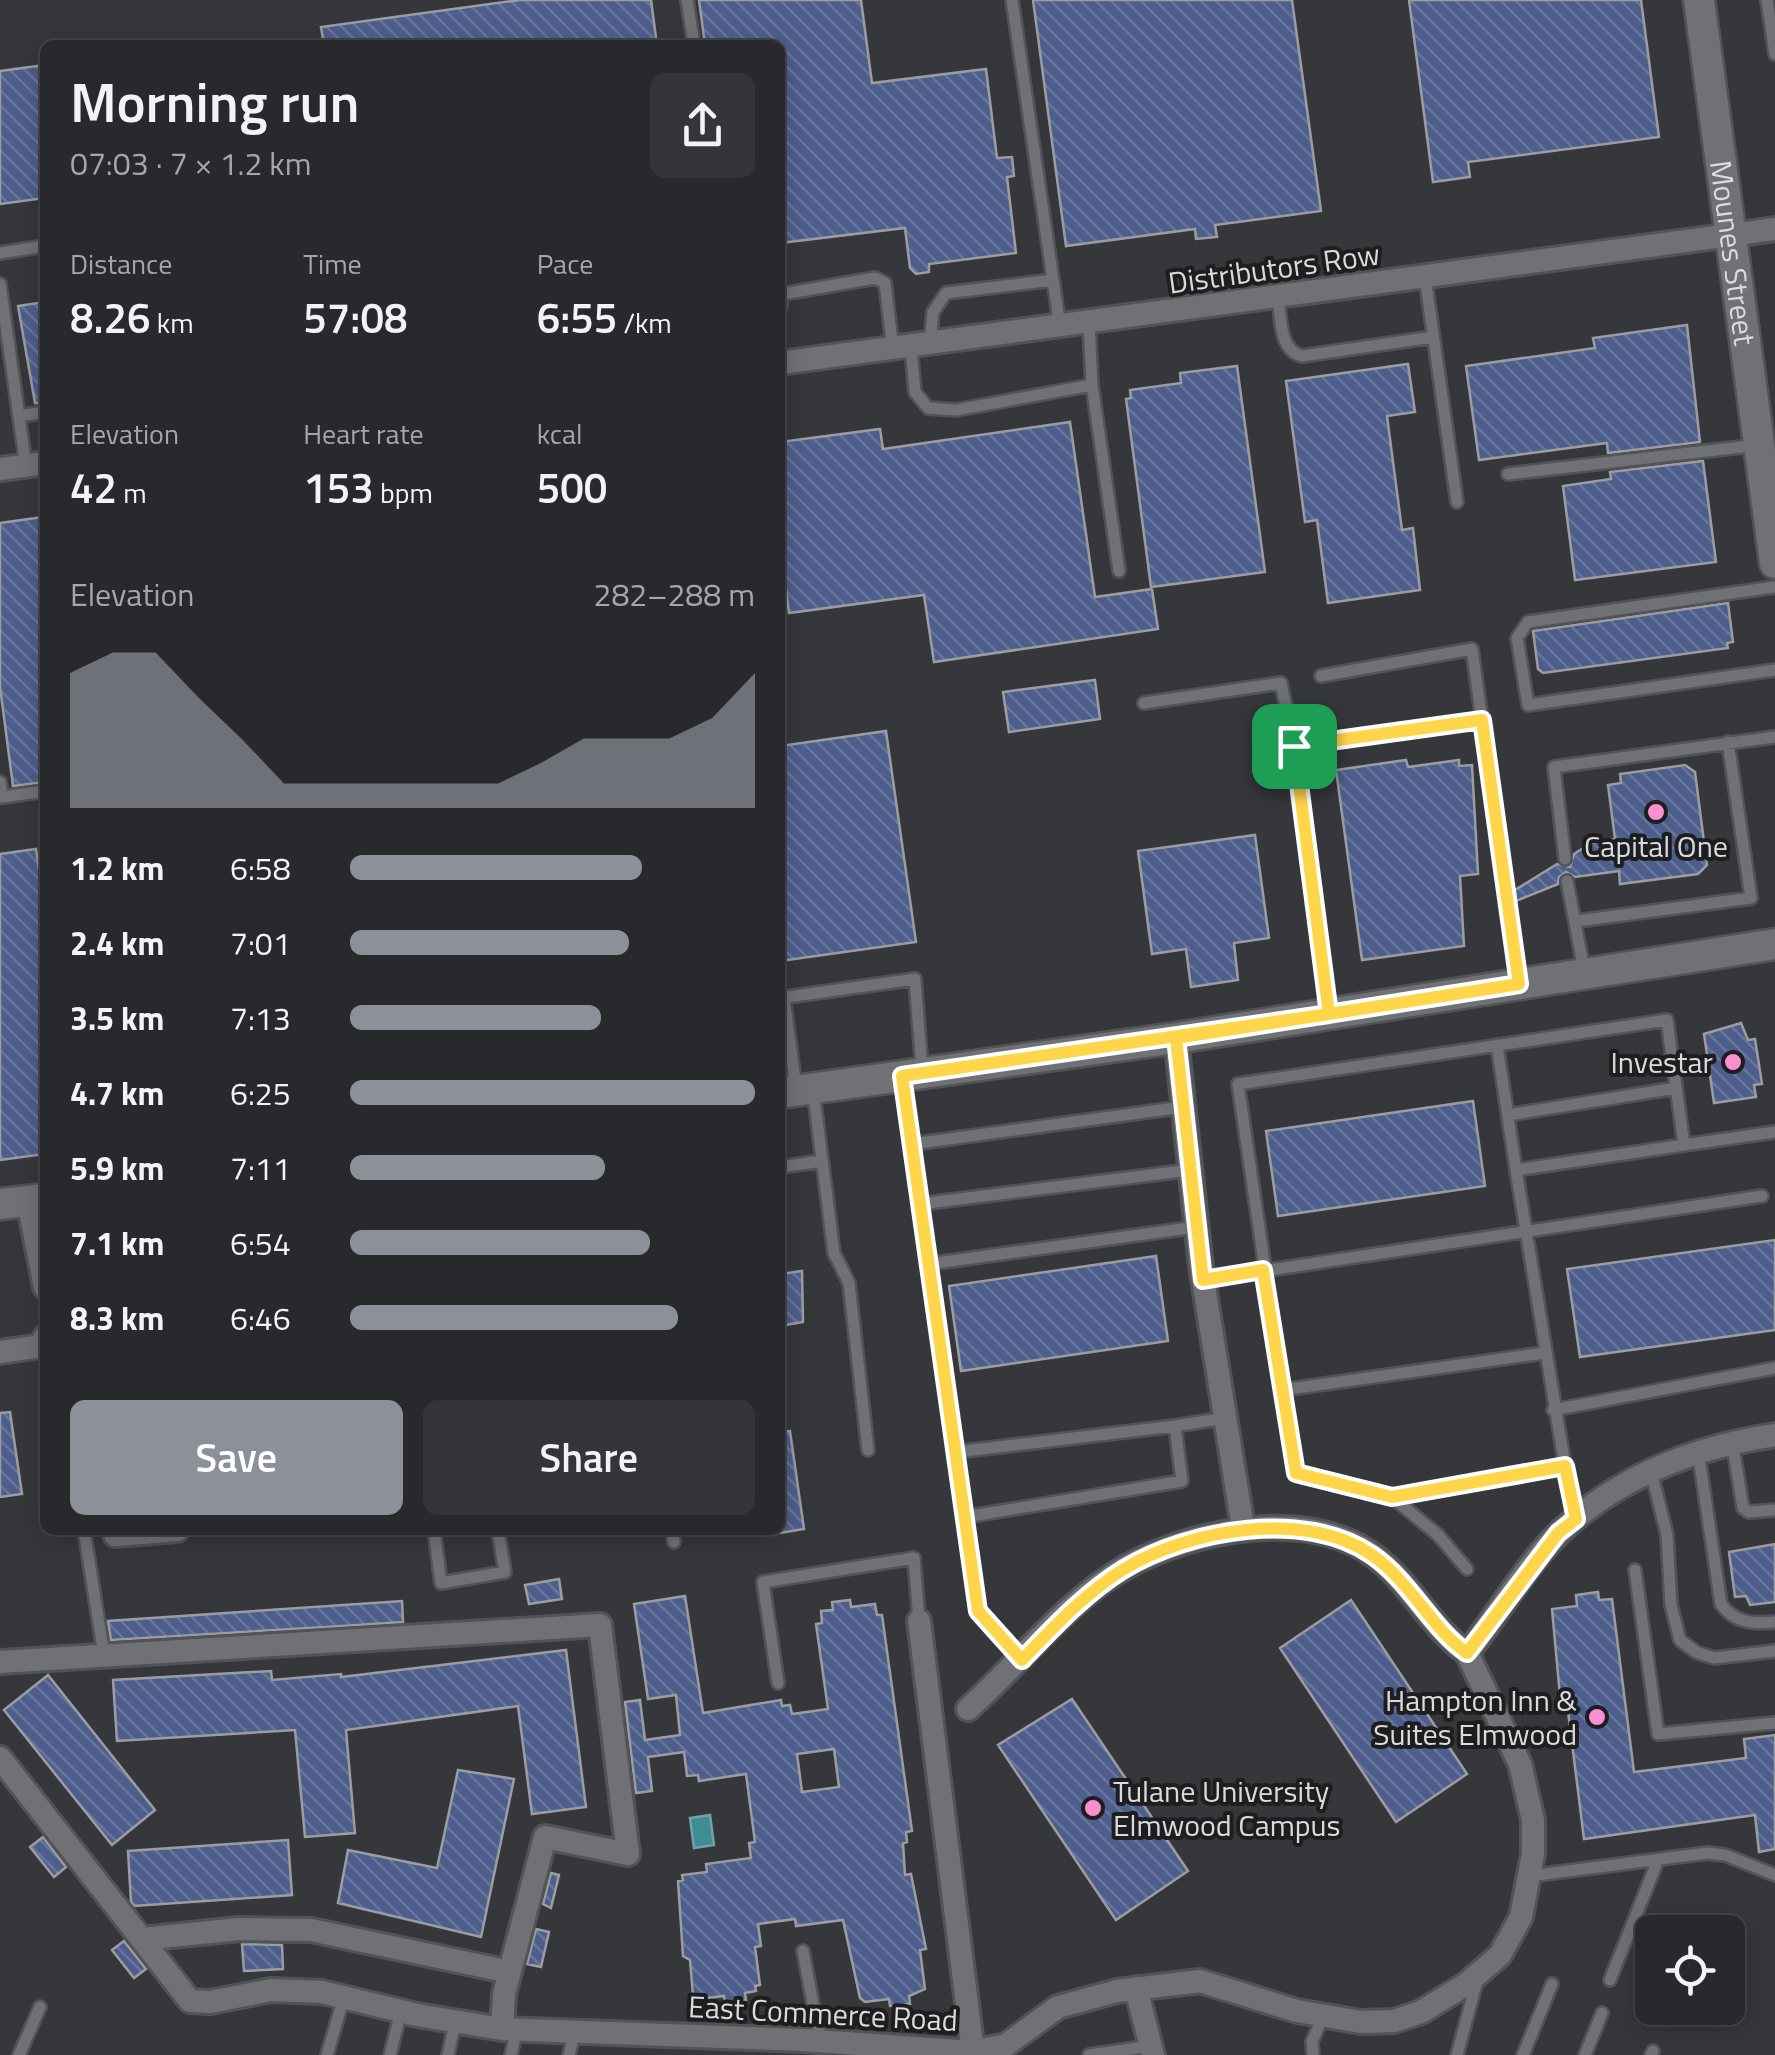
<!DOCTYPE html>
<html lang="en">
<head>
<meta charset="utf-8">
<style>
	body { margin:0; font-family:"Titillium Web",sans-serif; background:#343538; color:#f1f3f6; height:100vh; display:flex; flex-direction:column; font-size:38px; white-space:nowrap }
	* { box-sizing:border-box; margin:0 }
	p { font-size:32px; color:#a5a6a9 }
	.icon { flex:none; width:55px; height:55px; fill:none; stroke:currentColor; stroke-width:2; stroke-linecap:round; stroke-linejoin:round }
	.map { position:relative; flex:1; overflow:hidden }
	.sheet { position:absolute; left:40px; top:40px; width:745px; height:1495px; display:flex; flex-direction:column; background:#28292c; border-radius:15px; box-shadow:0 5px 25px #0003,0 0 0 2px #444548 }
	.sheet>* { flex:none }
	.fabs { position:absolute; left:1635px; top:1915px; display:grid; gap:20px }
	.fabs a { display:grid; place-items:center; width:110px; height:110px; border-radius:15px; background:#28292c; box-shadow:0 5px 25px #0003,0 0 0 2px #444548; font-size:50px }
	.pin { position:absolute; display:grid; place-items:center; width:85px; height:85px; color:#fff; margin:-42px; border-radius:20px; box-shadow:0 5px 15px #0006 }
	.round { display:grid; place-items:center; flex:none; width:105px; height:105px; border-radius:15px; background:#343538 }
	.overview { display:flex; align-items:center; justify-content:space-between; height:170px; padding:0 30px }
	h1 { font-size:55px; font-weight:600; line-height:75px }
	.figures { display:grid; grid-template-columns:repeat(3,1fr); gap:15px; height:170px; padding:10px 30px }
	.figures div { display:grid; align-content:center }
	.figures b { font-size:42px; font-weight:600 }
	.figures small { font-size:28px; font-weight:400 }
	.figures p { font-size:28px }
	.chart { height:280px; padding:20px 30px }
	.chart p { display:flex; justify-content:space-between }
	.chart svg { width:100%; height:180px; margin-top:10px; fill:#8c9099; opacity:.7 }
	.action { display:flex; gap:20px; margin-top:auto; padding:20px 30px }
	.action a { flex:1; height:115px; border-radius:15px; background:#8c9099; color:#fff; font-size:40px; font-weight:600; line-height:115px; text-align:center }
	.action a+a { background:#343538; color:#f1f3f6 }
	ul { padding:0 30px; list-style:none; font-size:32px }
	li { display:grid; grid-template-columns:160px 120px 1fr; align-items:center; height:75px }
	li i { height:25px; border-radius:12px; background:#8c9099 }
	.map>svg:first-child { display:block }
	.water { fill:#3f8d92; stroke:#6ea4a8; stroke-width:2.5 }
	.building { fill:url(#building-back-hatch); stroke:#9b9da1; stroke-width:2.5; fill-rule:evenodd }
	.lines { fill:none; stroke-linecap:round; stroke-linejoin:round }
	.lane-casing { stroke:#525356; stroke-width:16 }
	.street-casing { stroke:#525356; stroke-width:28 }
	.secondary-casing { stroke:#525356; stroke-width:35 }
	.lane { stroke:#707175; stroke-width:11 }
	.street { stroke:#707175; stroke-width:22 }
	.secondary { stroke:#707175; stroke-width:30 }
	.route-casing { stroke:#fff; stroke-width:20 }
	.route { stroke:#ffd54a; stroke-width:12 }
	.poi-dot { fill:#f690d0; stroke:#1e1e20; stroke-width:4 }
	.labels { text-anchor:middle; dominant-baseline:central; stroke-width:8; stroke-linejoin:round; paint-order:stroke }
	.street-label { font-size:30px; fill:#dadbdd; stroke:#1e1e20 }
	.poi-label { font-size:30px; fill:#dadbdd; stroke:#1e1e20; text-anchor:end }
</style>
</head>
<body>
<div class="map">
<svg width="1775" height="2055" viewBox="0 0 1775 2055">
	<defs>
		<pattern id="building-back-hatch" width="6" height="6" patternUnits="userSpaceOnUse" patternTransform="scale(2.5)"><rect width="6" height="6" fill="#4e5e8c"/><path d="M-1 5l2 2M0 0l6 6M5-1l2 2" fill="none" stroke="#67749c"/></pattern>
	</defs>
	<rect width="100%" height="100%" fill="#36373a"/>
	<path class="water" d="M710 1815 714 1845 694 1848 690 1818Z"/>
	<path class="building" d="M520 0H651L657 45H324L321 27Z
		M699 0H861L872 83 986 69 997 158 1012 157 1014 176 1007 177 1016 253 929 264V272L916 274 910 268 905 228 780 243V45H705Z
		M1033 0H1292L1321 211 1215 225 1217 237 1196 239 1195 229 1066 246Z
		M1409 0H1641L1659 137 1468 162 1470 177 1433 182Z
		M45 65V198L0 204V71Z
		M45 302V403H35L18 306Z
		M1687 325 1700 442 1608 453 1607 443 1479 460 1466 366 1595 348 1593 338Z
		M1408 364 1415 412 1387 416 1402 530 1413 528 1420 590 1328 603 1317 520 1305 522 1286 381Z
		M1237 366 1265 572 1151 587 1126 399 1131 398 1130 390 1181 383 1180 373Z
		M1070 422 1095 597 1152 589 1158 629 934 662 924 595 789 613 780 542V442L880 429 883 449Z
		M1703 461 1716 562 1575 580 1563 486 1611 479 1610 472Z
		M43 517 45 782 13 786 0 687V523Z
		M1728 603 1733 642 1727 643 1728 648 1543 673 1538 669 1533 631Z
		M1095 680 1100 719 1009 732 1003 692Z
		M886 731 916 942 780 961V746Z
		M1406 760 1408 767 1459 760V766L1472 765 1478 874 1460 876 1464 946 1362 960 1336 770Z
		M1685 765 1695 772 1707 865 1698 874 1620 884 1619 871 1575 877 1566 872 1559 877 1558 884 1516 901 1515 890 1557 864 1570 867 1574 854 1591 843 1615 839 1608 785 1621 783 1620 774Z
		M1255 835 1269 938 1234 943 1238 980 1191 987 1186 949 1152 954 1138 851Z
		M36 849 45 911V1154L0 1160V854Z
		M1741 1023 1748 1040 1755 1039 1762 1084 1754 1085 1756 1097 1714 1103 1704 1034Z
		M1473 1101 1485 1186 1278 1216 1266 1131Z
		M1775 1240V1330L1580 1357 1567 1269Z
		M1156 1256 1168 1341 961 1371 949 1286Z
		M802 1271 803 1322 780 1326V1274Z
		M10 1412 22 1494 0 1497V1413Z
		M790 1431 804 1529 780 1533V1432Z
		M1775 1544V1602L1750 1605 1746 1596 1735 1597 1729 1552Z
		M559 1579 562 1599 529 1604 525 1585Z
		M1598 1592 1599 1600 1612 1599 1634 1772 1746 1758 1744 1739 1775 1735V1849L1759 1852 1755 1815 1584 1839 1566 1695 1560 1696 1552 1609 1577 1606 1576 1595Z
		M685 1596 703 1713 781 1700 782 1706 790 1705 792 1714 828 1709 816 1624 822 1623 821 1611 833 1610 832 1602 850 1600 851 1607 875 1604 877 1615H882L912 1831 906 1832 907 1842 903 1843 905 1875 911 1874 926 1949 920 1950 925 1989 909 1996 910 2004 890 2006 889 1999 865 2002 860 1998 843 1920 796 1926 795 1919 758 1924 761 1946 755 1947 760 1985 755 1986 756 1991 745 1993 746 2000 725 2003 724 1996 699 1999V1994L693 1995 690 1960 683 1956 678 1881 683 1880 682 1875 707 1872 706 1864 751 1858 749 1843 755 1842 746 1774 699 1781 698 1775 687 1776 684 1752 648 1757 652 1791 636 1793 625 1702 640 1700 645 1740 680 1735 676 1695 648 1699 634 1604ZM834 1749 839 1787 802 1792 797 1754Z
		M1351 1600 1467 1774 1396 1822 1280 1648Z
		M402 1601 403 1622 343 1626 111 1640 108 1621Z
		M566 1650 586 1807 532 1814 518 1706 346 1730 355 1833 305 1837 295 1730 117 1741 113 1680 271 1671 272 1680 341 1674V1677Z
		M48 1675 155 1810 112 1845 4 1710Z
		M1072 1699 1188 1871 1116 1920 998 1745Z
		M458 1770 514 1779 481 1937 338 1903 348 1850 437 1868Z
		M43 1837 66 1867 54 1877 30 1847Z
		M288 1840 292 1895 134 1906 131 1902 128 1851Z
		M551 1873 559 1875 551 1908 543 1904Z
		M536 1929 549 1932 541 1967 527 1964Z
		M124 1941 146 1969 134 1978 112 1950Z
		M242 1944 282 1945 283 1969 244 1971Z"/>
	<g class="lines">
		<defs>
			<path id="lane" d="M687 0 694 45
				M1012 0 1060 327
				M1767 0 1775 54
				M0 253 45 246
				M1425 277 1457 502
				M0 284 26 466
				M1278 297C1281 318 1279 350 1302 356L1433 337
				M780 309 783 294 875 278 885 283 893 350
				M930 345 933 312 946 293 1053 280
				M911 348 915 392 928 408 956 410 1092 385 1089 323
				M1092 385 1119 571
				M19 416 45 412
				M1508 474 1759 445
				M1775 587 1528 622 1517 638 1528 705 1775 670
				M1321 676 1472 649 1518 980
				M1144 703 1281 683 1294 746 1482 721
				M1294 746 1329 1014
				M0 782 2 797 45 791
				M1565 859 1554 767 1775 737
				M1567 881 1584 970
				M1577 921 1751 898 1728 742
				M780 998 915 979 922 1069
				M784 998 796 1088
				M1497 1045 1516 1170
				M902 1076 978 1611 1022 1660
				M813 1089 834 1253 849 1283 868 1450
				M1508 1115 1676 1088
				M912 1144 1183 1107
				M780 1167 822 1161
				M920 1204 1190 1170
				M929 1264 1196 1227
				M1203 1280 1762 1196
				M1282 1390 1544 1353
				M1553 1410 1775 1368
				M1732 1441 1743 1508 1749 1512 1775 1510
				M1698 1451 1721 1604C1734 1623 1753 1624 1775 1622
				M956 1452 1175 1426
				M1565 1466 1516 1170 1684 1145
				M1651 1471 1667 1535 1671 1605 1680 1640 1696 1652 1714 1658 1775 1651
				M1392 1497 1438 1535 1467 1569
				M965 1517 1182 1481 1175 1426 1225 1418
				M1576 1519 1565 1466 1392 1497 1295 1473 1238 1084 1667 1020 1684 1145 1775 1132
				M84 1530 104 1655
				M434 1530 441 1583 505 1572 498 1530
				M672 1530 674 1542
				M1635 1570 1658 1734 1775 1723
				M778 1683 763 1582 914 1558 919 1621
				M1529 1876 1707 1853 1725 1855 1775 1875
				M803 1951 820 2041
				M1610 1980 1658 1860
				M19 2055 40 2007
				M327 2055 344 1997
				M390 2055 401 2011
				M448 2055 455 2023
				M511 2055 517 2029
				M569 2055 575 2030
				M1089 2055 1151 2046
				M1313 2055 1312 2042 1323 2016
				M1457 2055 1478 1977
				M1523 2055 1552 1984
				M1585 2055 1602 2013
				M1651 2055 1653 2051"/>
			<path id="street" d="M780 363 1775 229
				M0 469 45 463
				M1176 1038 1201 1267 1243 1528
				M28 1201 45 1287
				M0 1352 41 1346 45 1337
				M114 1530 115 1535 177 1530
				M919 1621 973 2052
				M1467 1653C1497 1616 1527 1563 1561 1531 1621 1475 1695 1447 1775 1435
				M0 1662 600 1625 628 1854 545 1837 504 1994 502 2029
				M0 1758 190 2001 210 2002 271 1990 322 1992 417 2015 502 2029 802 2040 973 2052 1006 2045 1058 2007 1117 1991 1200 1981 1297 2011 1361 2022 1394 2021 1421 2012 1465 1985 1500 1955 1521 1917 1533 1854V1820L1520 1764 1467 1653C1430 1627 1411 1583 1373 1555 1306 1507 1193 1530 1126 1567 1066 1601 1019 1664 968 1709
				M142 1939 239 1929 311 1930 510 1972
				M1136 1988 1153 2055"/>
			<g id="secondary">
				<path id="s1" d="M1699 0 1775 563"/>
				<path d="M780 1093 1176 1038 1775 944"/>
				<path d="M0 1204 45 1199"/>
			</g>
		</defs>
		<use href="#lane" class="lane-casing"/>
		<use href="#street" class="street-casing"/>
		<use href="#secondary" class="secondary-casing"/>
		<use href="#lane" class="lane"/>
		<use href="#street" class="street"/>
		<use href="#secondary" class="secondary"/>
	</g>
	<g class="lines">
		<defs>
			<path id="route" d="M1294 746 1329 1014 902 1076 978 1611 1022 1660C1053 1628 1085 1593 1124 1569 1190 1529 1306 1509 1372 1555 1411 1582 1430 1627 1467 1653L1558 1533 1576 1519 1565 1466 1392 1497 1296 1473 1263 1270 1203 1280 1176 1038 1519 984 1482 720 1294 746"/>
		</defs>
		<use href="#route" class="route-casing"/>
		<use href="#route" class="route"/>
	</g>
	<g class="poi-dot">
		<circle cx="1656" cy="812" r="10"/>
		<circle cx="1733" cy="1062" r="10"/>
		<circle cx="1597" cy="1717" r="10"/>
		<circle cx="1093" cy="1808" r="10"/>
	</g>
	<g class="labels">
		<g class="street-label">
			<text stroke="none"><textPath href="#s1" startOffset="255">Mounes Street</textPath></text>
			<text transform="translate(1274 268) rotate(-8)">Distributors Row</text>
			<text transform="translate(823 2013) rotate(3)">East Commerce Road</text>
		</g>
		<g class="poi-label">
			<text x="1656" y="846" text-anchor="middle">Capital One</text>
			<text x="1713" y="1062">Investar</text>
			<text x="1577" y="1700">Hampton Inn &amp;<tspan x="1577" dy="34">Suites Elmwood</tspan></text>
			<text x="1113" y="1791" text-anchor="start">Tulane University<tspan x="1113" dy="34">Elmwood Campus</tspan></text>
		</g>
	</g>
</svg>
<div class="fabs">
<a><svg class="icon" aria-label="locate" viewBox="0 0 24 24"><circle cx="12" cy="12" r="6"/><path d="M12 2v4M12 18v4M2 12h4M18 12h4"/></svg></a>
</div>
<div class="pin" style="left:1294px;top:746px;background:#1e9e55"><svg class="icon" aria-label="arrive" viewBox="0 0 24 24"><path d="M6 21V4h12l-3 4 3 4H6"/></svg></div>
<section class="sheet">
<div class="overview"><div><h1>Morning run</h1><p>07:03 · 7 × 1.2 km</p></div><a class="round"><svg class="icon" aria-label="share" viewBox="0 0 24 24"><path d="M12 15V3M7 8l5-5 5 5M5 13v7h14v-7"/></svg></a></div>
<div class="figures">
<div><p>Distance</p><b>8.26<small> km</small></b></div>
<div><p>Time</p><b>57:08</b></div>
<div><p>Pace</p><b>6:55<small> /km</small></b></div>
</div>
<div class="figures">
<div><p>Elevation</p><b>42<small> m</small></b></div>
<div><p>Heart rate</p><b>153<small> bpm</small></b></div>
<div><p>kcal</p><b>500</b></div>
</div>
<div class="chart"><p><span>Elevation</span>282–288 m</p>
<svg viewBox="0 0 160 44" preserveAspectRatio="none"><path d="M0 44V11L10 6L20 6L30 17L40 27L50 38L60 38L70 38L80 38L90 38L100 38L110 33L120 27L130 27L140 27L150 22L160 11V44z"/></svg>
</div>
<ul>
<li><b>1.2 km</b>6:58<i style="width:72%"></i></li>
<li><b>2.4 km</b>7:01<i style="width:69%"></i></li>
<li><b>3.5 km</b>7:13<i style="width:62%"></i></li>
<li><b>4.7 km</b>6:25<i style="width:100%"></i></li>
<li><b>5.9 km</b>7:11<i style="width:63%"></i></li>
<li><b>7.1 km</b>6:54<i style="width:74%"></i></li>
<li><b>8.3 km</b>6:46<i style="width:81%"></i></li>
</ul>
<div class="action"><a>Save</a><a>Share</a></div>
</section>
</div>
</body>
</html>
